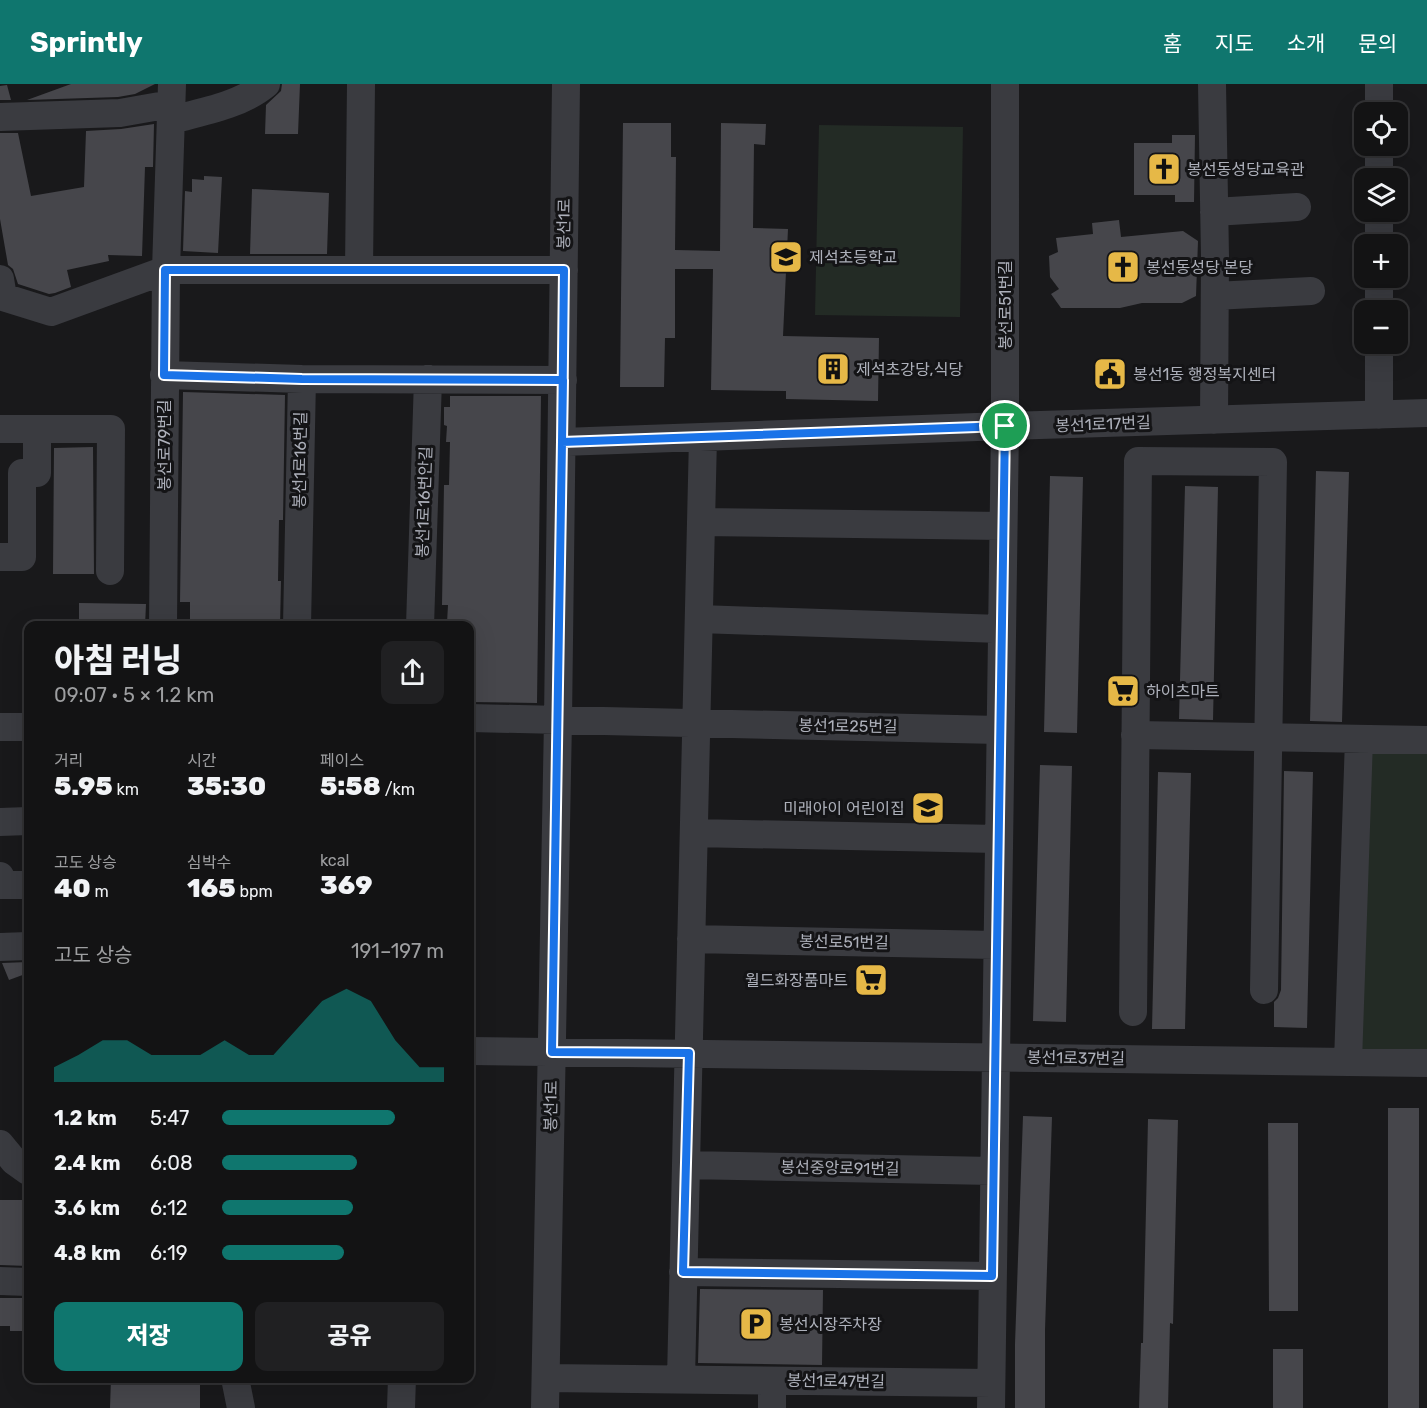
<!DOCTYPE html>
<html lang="ko">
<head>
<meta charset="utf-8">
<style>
	body { margin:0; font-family:Rubik,"Noto Sans KR",sans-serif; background:#202022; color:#f1f3f6; height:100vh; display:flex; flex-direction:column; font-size:22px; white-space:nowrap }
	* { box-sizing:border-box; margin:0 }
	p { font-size:20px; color:#9d9ea0 }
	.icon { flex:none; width:33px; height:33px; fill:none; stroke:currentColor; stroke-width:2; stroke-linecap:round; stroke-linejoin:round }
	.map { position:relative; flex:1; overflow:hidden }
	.drawer { position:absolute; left:24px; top:537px; width:450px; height:762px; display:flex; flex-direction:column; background:#131314; border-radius:12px; box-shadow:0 6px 24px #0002,0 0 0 2px #323234 }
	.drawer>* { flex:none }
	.tools { position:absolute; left:1354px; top:18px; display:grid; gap:12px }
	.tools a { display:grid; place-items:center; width:54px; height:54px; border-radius:12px; background:#131314; box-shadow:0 6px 24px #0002,0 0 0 2px #323234; font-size:30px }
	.pin { position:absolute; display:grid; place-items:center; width:51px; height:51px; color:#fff; margin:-26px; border:3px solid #fff; border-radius:50%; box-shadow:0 2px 6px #0007 }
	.round { display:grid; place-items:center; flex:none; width:63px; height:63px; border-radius:12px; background:#202022 }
	.summary { display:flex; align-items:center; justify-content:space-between; height:102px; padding:0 30px }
	h1 { font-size:33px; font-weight:800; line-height:45px }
	.stats { display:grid; grid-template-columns:repeat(3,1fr); gap:9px; height:102px; padding:6px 30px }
	.stats div { display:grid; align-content:center }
	.stats b { font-size:26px; font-weight:800 }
	.stats small { font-size:16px; font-weight:400 }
	.stats p { font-size:16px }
	.chart { height:168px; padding:12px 30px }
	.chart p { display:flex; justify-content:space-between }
	.chart svg { width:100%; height:108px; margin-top:6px; fill:#0f766e; opacity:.7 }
	.cta { display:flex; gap:12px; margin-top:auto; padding:12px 30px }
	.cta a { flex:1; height:69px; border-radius:12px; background:#0f766e; color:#fff; font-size:24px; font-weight:800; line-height:69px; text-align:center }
	.cta a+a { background:#202022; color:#f1f3f6 }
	ul { padding:0 30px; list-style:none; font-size:20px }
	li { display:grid; grid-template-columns:96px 72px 1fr; align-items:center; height:45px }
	li i { height:15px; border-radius:8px; background:#0f766e }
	header { display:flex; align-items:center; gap:36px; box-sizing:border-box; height:84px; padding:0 30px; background:#0f766e; color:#fff }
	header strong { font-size:28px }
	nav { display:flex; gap:33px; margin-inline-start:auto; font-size:21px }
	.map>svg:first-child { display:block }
	.green { fill:#232b25 }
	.building { fill:#46464b }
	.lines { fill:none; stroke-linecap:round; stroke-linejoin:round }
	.minor { stroke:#3a3b40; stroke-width:28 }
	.route-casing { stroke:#fff; stroke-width:12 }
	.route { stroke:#1a73e8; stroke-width:8 }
	.labels { text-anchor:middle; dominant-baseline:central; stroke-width:6; stroke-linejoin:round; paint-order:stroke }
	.poi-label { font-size:16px; fill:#adb0ba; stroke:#141416; text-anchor:start }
	.street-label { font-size:16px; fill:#adb0ba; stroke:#141416 }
</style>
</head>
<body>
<header>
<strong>Sprintly</strong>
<nav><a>홈</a><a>지도</a><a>소개</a><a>문의</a></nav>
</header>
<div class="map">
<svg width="1427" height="1324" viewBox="0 0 1427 1324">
	<rect width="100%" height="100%" fill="#19191b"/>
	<path class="green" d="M819 41 963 43 960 233 815 231Z
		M1359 655 1427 656V976L1348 966Z"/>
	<path class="building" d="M71 0H155L135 10 118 13 27 16Z
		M282 0H300L298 50H265L266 21 281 7Z
		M7 1 11 16H0V2Z
		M623 39H671V73H676L675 166 720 167 721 39 766 40 765 61 754 60 753 144 788 145 783 252 879 254 878 317 786 315V307L711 306 713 185H675V254H665L664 303H620Z
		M154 40 153 83H145L142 172 108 171 109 177 67 186 71 203 55 209 49 210 18 200 13 185 8 181 0 135V49H18L31 112 84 103 86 47 121 45Z
		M1172 51H1195L1194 118H1175V111H1134V59H1172Z
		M204 92 222 93 218 169 183 167 185 107 192 108V95L204 96Z
		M252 105 329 109 327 170H250Z
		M1119 136 1121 153 1183 147 1198 157 1196 212 1182 219H1142L1120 224H1061L1051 210 1059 205 1050 193 1049 172 1058 168 1056 154 1093 150 1092 139Z
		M183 308 285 311 283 436H279L278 497H281L280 542H190V518H180Z
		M450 312H541L537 619 470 618V539H447L448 521H442L444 401H449L450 358H446L447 342 444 341V323H450Z
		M93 363 94 490H53L54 364Z
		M1316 387 1349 388 1342 638 1310 637Z
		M1050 392 1083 393 1077 649 1044 648Z
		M1185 402 1218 403 1213 636 1179 635Z
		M79 519 146 520 145 542H79Z
		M1040 681 1072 682 1066 938 1033 937Z
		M1284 687 1313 688 1307 944 1274 943V918L1278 914 1281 906Z
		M1158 688 1191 689 1185 945H1152Z
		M28 878V889L9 896 2 879Z
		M1388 1024H1419V1324H1388Z
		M1023 1032 1052 1033 1045 1246V1324H1015V1260Z
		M1148 1035 1178 1036 1173 1240 1170 1239 1168 1324H1139L1141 1259H1143Z
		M1268 1039H1298V1227H1269Z
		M0 1116H28V1182L0 1181Z
		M700 1205 823 1206 822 1281 698 1279Z
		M0 1214H28V1247H10V1242H0Z
		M1273 1265H1303V1324H1273Z
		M111 1294H200V1324H110Z"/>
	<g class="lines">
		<path class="minor" d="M1212 0 1215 172 1214 336
			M1379 0V28
			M0 33 120 29 171 20
			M171 36C202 28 241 21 266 0
			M1379 62V94
			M1214 128 1297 123
			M1379 128V160
			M359 186 361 0
			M1379 194V226
			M0 195 3 213 51 228 166 186H564
			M1215 212 1311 207
			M1379 260V331
			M164 291 302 295 563 296
			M0 345H37V389H22V473H0
			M37 345H111L110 487
			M562 358 1005 342 1427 329
			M701 438 1002 442
			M699 535 1001 545
			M163 542 166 186 172 0
			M297 542 302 295
			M420 542 428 295
			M470 634 999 646
			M0 643H28
			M1135 651 1427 656
			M0 738 28 737
			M694 749 998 755
			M0 792V801H28
			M691 855 996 861
			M0 863 28 862
			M1133 928 1138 377 1273 378 1264 906
			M470 967 1427 979
			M1348 978 1359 655
			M0 1060 14 1077 28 1087
			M686 1081 993 1087
			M683 1188 992 1192
			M0 1197 28 1198
			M235 1294 241 1324
			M546 1294 991 1299
			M681 1295 703 353
			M401 1324 402 1294
			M545 1324 558 636 566 0
			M772 1324V1297
			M991 1324 1005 342V0"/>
	</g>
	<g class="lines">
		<defs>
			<path id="route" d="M1005 342 562 358 564 186H165L164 291 302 295 563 296C559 520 556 744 552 968L689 969 683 1188 992 1192 1005 342"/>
		</defs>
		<use href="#route" class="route-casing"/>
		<use href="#route" class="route"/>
	</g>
	<defs>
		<symbol id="church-square" viewBox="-11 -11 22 22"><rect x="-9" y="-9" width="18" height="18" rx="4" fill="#e6b847" stroke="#141416"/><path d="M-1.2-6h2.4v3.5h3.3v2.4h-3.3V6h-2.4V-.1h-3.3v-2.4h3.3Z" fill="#111"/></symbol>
		<symbol id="school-square" viewBox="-11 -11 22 22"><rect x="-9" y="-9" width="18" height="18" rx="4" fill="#e6b847" stroke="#141416"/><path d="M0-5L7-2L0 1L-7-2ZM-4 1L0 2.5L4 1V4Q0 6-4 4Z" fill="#111"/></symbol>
		<symbol id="building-square" viewBox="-11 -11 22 22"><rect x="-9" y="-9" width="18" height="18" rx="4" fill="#e6b847" stroke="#141416"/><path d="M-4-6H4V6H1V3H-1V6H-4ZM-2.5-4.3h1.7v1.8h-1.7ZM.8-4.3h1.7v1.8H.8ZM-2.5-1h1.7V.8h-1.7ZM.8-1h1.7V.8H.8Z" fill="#111"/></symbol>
		<symbol id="civic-square" viewBox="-11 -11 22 22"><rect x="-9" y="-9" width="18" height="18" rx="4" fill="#e6b847" stroke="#141416"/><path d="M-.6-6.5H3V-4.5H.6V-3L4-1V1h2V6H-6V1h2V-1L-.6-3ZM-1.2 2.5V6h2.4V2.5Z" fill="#111"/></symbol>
		<symbol id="supermarket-square" viewBox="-11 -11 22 22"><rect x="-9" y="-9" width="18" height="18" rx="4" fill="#e6b847" stroke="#141416"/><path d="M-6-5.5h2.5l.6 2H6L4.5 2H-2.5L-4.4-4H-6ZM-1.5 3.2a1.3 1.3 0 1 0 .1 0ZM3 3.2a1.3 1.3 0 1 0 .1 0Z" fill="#111"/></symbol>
		<symbol id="parking-square" viewBox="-11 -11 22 22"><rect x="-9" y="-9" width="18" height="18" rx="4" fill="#e6b847" stroke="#141416"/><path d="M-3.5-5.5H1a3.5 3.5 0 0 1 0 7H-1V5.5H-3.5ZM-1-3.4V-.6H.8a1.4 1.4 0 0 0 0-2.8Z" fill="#111"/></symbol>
	</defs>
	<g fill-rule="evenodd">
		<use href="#church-square" x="1145" y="66" width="38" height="38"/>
		<use href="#school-square" x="767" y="154" width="38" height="38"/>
		<use href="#church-square" x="1104" y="164" width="38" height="38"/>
		<use href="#building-square" x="814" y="266" width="38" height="38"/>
		<use href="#civic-square" x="1091" y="271" width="38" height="38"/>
		<use href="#supermarket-square" x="1104" y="588" width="38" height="38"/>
		<use href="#school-square" x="909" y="705" width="38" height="38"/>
		<use href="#supermarket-square" x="852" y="877" width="38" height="38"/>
		<use href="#parking-square" x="737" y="1221" width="38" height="38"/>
	</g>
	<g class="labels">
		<g class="poi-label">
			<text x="1187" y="85">봉선동성당교육관</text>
			<text x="809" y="173">제석초등학교</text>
			<text x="1146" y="183">봉선동성당 본당</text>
			<text x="856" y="285">제석초강당,식당</text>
			<text x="1133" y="290">봉선1동 행정복지센터</text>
			<text x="1146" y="607">하이츠마트</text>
			<text x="905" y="724" text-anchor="end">미래아이 어린이집</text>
			<text x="848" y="896" text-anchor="end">월드화장품마트</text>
			<text x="779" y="1240">봉선시장주차장</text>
		</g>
		<g class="street-label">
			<text transform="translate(564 140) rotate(-89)">봉선1로</text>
			<text transform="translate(1005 221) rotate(-90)">봉선로51번길</text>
			<text transform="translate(1103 340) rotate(-2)">봉선1로17번길</text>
			<text transform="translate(164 361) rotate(-90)">봉선로79번길</text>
			<text transform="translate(300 376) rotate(-89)">봉선1로16번길</text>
			<text transform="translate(424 418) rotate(-88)">봉선1로16번안길</text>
			<text transform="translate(848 642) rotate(1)">봉선1로25번길</text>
			<text transform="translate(844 858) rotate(1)">봉선로51번길</text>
			<text transform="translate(1076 974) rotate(1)">봉선1로37번길</text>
			<text transform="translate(551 1022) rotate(-89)">봉선1로</text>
			<text transform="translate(840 1084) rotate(1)">봉선중앙로91번길</text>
			<text transform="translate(836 1297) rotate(1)">봉선1로47번길</text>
		</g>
	</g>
</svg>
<div class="tools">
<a><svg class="icon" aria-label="locate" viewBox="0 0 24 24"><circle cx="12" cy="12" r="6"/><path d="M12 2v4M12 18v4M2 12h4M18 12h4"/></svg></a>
<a><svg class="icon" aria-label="layers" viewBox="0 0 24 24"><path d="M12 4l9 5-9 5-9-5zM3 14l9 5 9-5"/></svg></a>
<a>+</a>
<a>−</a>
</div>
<div class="pin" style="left:1005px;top:342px;background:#1e9e55"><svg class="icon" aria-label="arrive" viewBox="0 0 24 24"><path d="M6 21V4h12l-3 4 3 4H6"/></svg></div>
<section class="drawer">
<div class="summary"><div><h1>아침 러닝</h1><p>09:07 · 5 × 1.2 km</p></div><a class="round"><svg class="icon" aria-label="share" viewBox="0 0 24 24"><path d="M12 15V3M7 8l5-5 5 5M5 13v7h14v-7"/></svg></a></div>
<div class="stats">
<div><p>거리</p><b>5.95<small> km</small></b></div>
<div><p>시간</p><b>35:30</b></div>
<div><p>페이스</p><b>5:58<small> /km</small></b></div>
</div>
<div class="stats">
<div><p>고도 상승</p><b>40<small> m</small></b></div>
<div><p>심박수</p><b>165<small> bpm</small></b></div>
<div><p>kcal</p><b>369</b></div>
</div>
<div class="chart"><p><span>고도 상승</span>191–197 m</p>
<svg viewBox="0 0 160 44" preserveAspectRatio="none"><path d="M0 44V38L10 33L20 27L30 27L40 33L50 33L60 33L70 27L80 33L90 33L100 22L110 11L120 6L130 11L140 27L150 38L160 38V44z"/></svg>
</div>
<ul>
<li><b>1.2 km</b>5:47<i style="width:78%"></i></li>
<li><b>2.4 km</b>6:08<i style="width:61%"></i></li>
<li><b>3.6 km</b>6:12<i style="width:59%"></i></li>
<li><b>4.8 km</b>6:19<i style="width:55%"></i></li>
</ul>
<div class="cta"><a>저장</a><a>공유</a></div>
</section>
</div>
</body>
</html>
